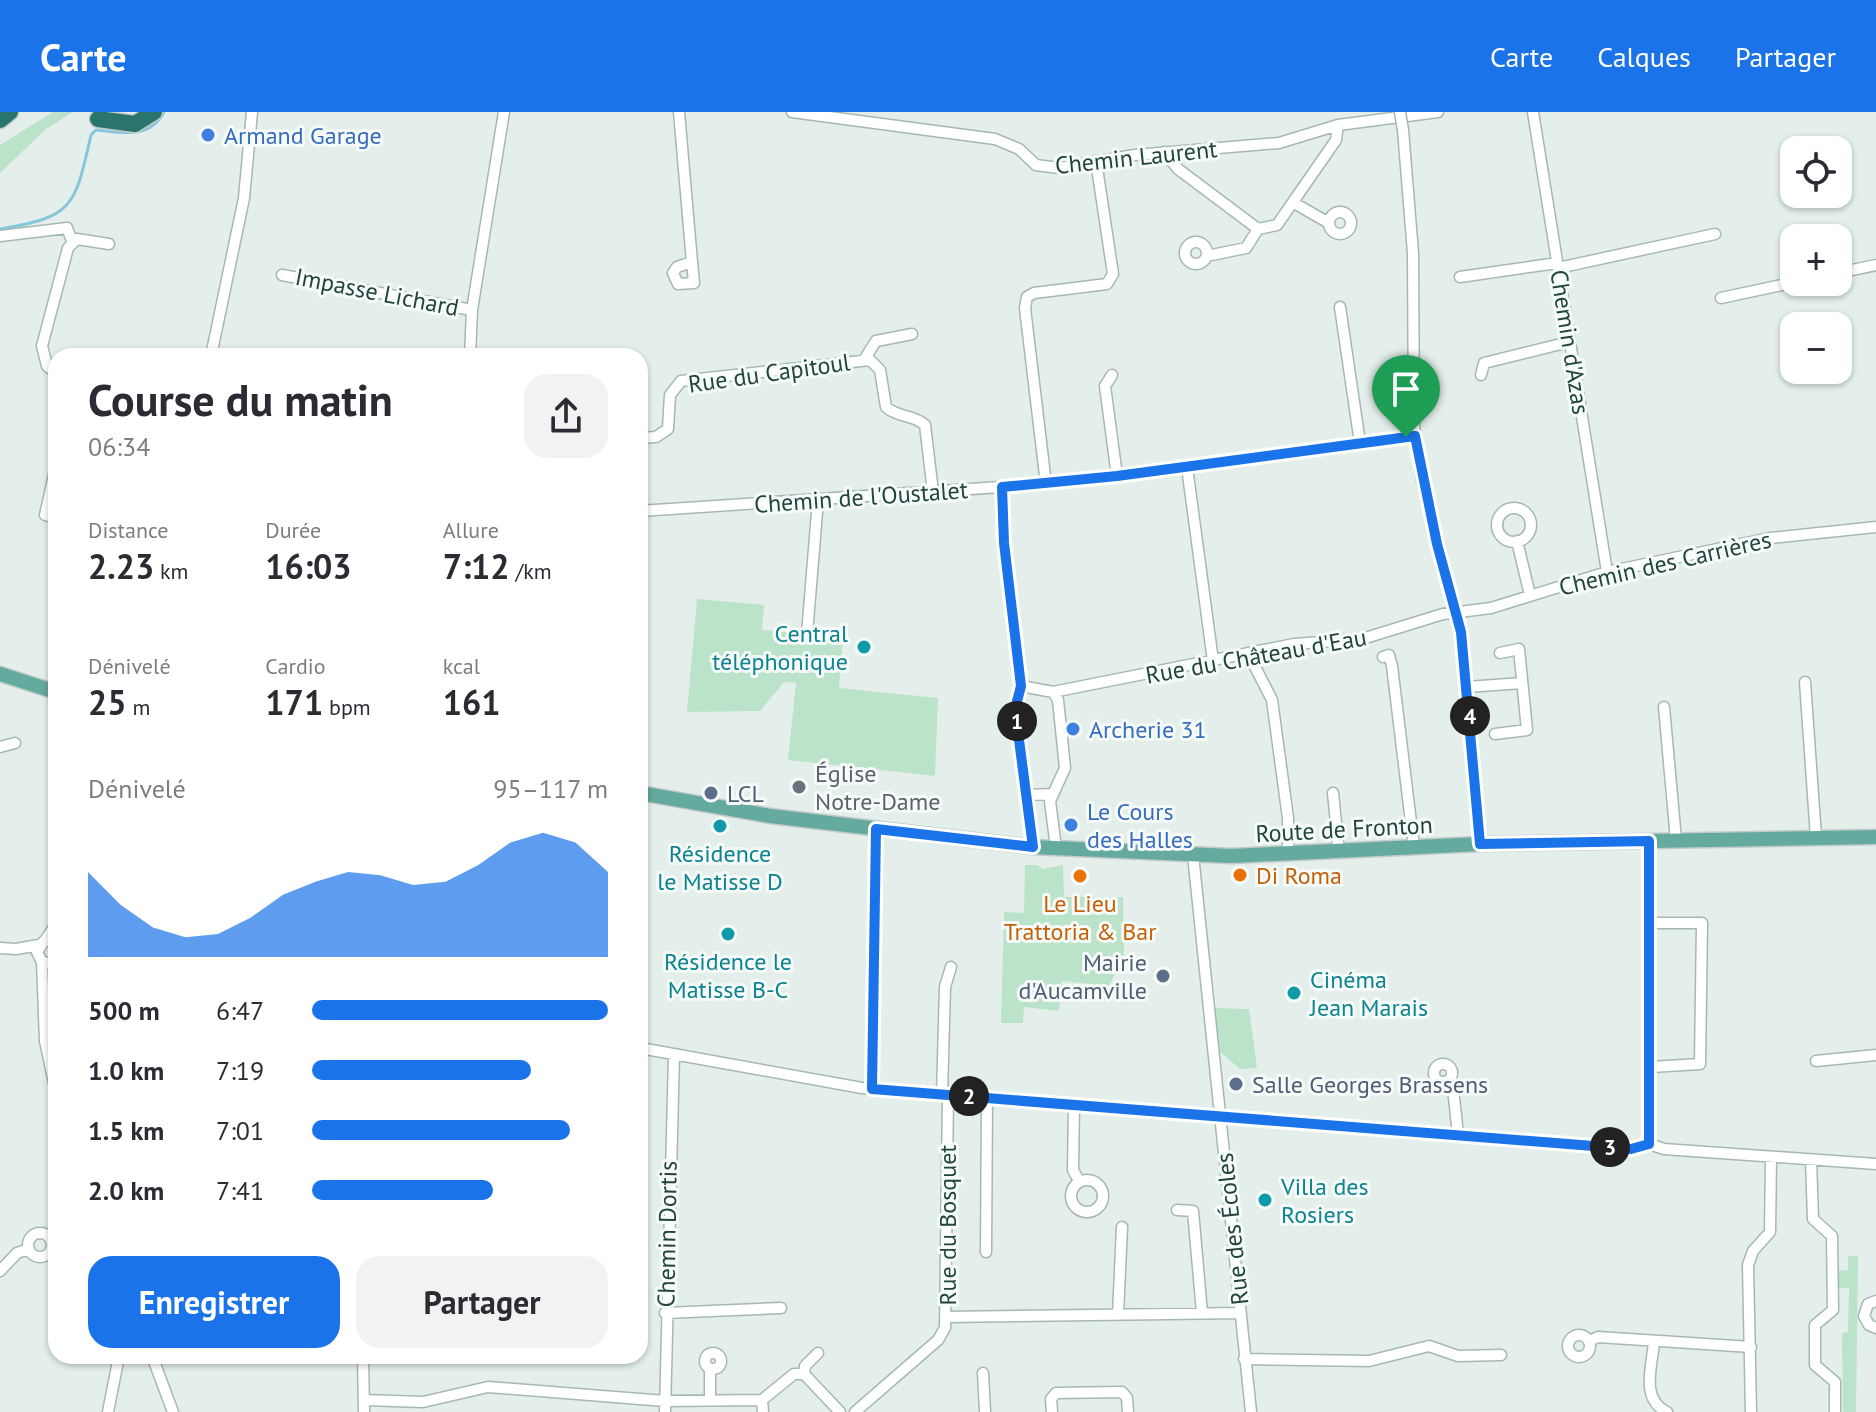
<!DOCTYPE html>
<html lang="fr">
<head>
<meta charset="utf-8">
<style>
	body { margin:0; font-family:"PT Sans",sans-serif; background:#f2f2f3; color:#2b2b33; height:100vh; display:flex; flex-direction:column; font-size:30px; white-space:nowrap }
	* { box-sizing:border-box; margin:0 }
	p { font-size:26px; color:#7c7c81 }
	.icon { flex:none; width:44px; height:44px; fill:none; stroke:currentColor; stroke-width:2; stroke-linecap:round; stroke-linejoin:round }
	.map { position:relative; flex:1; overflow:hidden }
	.drawer { position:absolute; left:48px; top:236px; width:600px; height:1016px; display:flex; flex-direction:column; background:#fff; border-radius:24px; box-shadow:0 2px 6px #0004 }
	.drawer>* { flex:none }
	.buttons { position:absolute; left:1780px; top:24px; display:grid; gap:16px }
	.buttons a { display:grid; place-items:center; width:72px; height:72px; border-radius:16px; background:#fff; box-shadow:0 2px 6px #0004; font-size:40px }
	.pin { position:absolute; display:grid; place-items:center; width:68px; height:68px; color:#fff; margin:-82px -34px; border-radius:50% 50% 50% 0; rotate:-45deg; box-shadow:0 0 8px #0007 }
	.pin .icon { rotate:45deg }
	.km { position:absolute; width:40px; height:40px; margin:-20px; border-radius:50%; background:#222; color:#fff; font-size:22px; line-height:40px; text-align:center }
	.round { display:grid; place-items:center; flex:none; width:84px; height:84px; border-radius:24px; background:#f2f2f3 }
	.summary { display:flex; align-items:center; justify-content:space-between; height:136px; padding:0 40px }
	h1 { font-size:44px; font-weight:800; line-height:60px }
	.stats { display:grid; grid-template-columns:repeat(3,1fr); gap:12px; height:136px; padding:8px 40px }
	.stats div { display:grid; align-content:center }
	.stats b { font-size:34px; font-weight:800 }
	.stats small { font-size:22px; font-weight:400 }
	.stats p { font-size:22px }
	.chart { height:224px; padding:16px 40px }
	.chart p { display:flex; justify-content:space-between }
	.chart svg { width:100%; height:144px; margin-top:8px; fill:#1a73e8; opacity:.7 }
	.primary-button { display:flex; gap:16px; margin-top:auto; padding:16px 40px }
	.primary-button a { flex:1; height:92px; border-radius:24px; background:#1a73e8; color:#fff; font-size:32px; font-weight:800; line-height:92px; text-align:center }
	.primary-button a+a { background:#f2f2f3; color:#2b2b33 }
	ul { padding:0 40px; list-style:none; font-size:26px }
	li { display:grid; grid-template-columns:128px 96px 1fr; align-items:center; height:60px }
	li i { height:20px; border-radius:10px; background:#1a73e8 }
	header { display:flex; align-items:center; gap:48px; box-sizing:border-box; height:112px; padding:0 40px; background:#1a73e8; color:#fff }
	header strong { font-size:38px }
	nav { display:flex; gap:44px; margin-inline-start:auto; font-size:28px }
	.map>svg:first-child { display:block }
	.green { fill:#bbe3c9 }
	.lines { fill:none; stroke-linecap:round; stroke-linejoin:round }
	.stream { stroke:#87c7da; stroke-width:3 }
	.minor-casing { stroke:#a6b8b3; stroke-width:13 }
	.major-casing { stroke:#c1cbc9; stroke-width:17 }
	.highway-casing { stroke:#c1cbc9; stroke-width:19 }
	.minor { stroke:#fff; stroke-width:10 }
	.major { stroke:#64aa9e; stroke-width:14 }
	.highway { stroke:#29746b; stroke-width:16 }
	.minor-bridge-casing { stroke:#a6b8b3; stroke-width:13; stroke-linecap:butt }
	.minor-bridge { stroke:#fff; stroke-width:10 }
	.route-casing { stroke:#fff; stroke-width:16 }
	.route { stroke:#1a73e8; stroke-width:10 }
	.shop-dot { fill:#3f7fe0; stroke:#f6fbf9; stroke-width:3 }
	.culture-dot { fill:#0f9aa8; stroke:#f6fbf9; stroke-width:3 }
	.worship-dot { fill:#6b7280; stroke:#f6fbf9; stroke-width:3 }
	.service-dot { fill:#5c6f8a; stroke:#f6fbf9; stroke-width:3 }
	.food-dot { fill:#e8710a; stroke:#f6fbf9; stroke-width:3 }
	.labels { text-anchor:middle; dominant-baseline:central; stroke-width:6; stroke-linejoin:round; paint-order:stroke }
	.shop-label { font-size:24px; fill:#366cbe; stroke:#f6fbf9; text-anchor:start }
	.street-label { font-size:24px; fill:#21443d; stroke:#f6fbf9 }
	.culture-label { font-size:24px; fill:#0d838f; stroke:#f6fbf9 }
	.worship-label { font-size:24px; fill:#5b616d; stroke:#f6fbf9; text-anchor:start }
	.service-label { font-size:24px; fill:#4e5e75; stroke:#f6fbf9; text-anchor:start }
	.food-label { font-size:24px; fill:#c56008; stroke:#f6fbf9; text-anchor:start }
</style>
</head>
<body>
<header>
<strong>Carte</strong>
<nav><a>Carte</a><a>Calques</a><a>Partager</a></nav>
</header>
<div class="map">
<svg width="1876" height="1300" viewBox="0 0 1876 1300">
	<rect width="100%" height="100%" fill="#e4efeb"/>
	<path class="green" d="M53 0H73L46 17 0 61V33Z
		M697 487 764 493 762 518 843 525 839 576 938 586 935 664 788 648 796 571 784 570 760 599 687 600Z
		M1025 753H1037L1043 757 1063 753 1064 785H1123L1124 843 1109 874 1062 869 1059 899 1024 895 1023 911H1001L1004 800 1024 801Z
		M1215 896 1249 897 1257 956 1240 957 1220 940Z
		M1848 1144H1858L1856 1300H1843L1842 1221 1848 1220 1849 1176H1837V1159L1848 1158Z"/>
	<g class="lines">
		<path class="stream" d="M0 117C75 105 75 93 91 23L96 18C122 21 150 27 164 0"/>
		<defs>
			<path id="minor" d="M679 0 692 150 694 171 678 172 673 161 677 155 692 150
				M792 0 995 27 1019 37 1036 53 1059 56 1135 43 1279 31 1338 13 1438 0
				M1533 0 1607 460
				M1403 18 1413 141 1414 315 1422 368 1461 520 1480 732
				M1164 40 1178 57 1258 117 1277 113 1336 28 1338 13
				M1294 91 1329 111
				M1329 111a11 11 0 1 1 22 0a11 11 0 1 1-22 0Z
				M0 124 67 116 72 129
				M1185 141a11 11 0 1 1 22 0a11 11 0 1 1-22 0Z
				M1207 144 1246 136 1258 117
				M1558 156 1715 122
				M1838 161 1876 153
				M282 163 472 198
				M1460 165 1557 151
				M1721 186 1796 170
				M1340 195 1360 331
				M211 244 244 86 252 0
				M470 244 472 198 504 0
				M864 248 876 229 912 222
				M56 261 47 254 42 234 68 136 77 127 109 132
				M1112 263 1105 274 1117 364
				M1481 263 1484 251 1569 230
				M640 326 656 325 668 317 670 283 681 269 870 248 880 258 886 295C898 306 913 302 925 313L933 380
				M56 354 45 403 56 406
				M1187 355 1213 549
				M1046 372 1025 196 1027 185 1034 181 1107 172 1113 162 1096 49
				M1002 375 1004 431 1021 574
				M1497 413a17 17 0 1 1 34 0a17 17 0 1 1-34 0Z
				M640 399 1046 372 1415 324
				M1517 429 1530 483
				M807 522 818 388
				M1248 541 1272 588 1288 706V743
				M1383 545 1389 543 1392 554 1414 735
				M1805 570 1816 725
				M1467 575 1522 571
				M1053 580 1294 532 1362 527 1443 502 1491 496 1607 460 1770 426 1876 415
				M1664 595 1676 728
				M1495 622 1527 618 1519 537 1500 541
				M0 635 15 631
				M1333 681 1339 741
				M1026 683 1052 682
				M1033 735 1015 597 1021 574 1053 580 1058 588 1065 656 1050 689 1056 736
				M1193 743 1251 1300
				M46 827 56 812
				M56 828 44 829 37 840 42 850 56 852
				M0 836 16 837 39 833
				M42 850 45 929 56 980
				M640 936 862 976 1631 1037 1649 1032 1664 1037 1876 1052
				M1816 949 1876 943
				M1434 961a9 9 0 1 1 18 0a9 9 0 1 1-18 0Z
				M1651 955 1700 952 1702 811H1651
				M1445 971 1453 977 1458 1022
				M872 977 876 717
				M942 982 945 875 951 855
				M1074 992 1073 1058 1079 1069
				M1649 1032V729
				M1811 1048 1813 1107 1832 1124 1833 1198 1815 1213V1253L1835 1270V1300
				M1071 1084a16 16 0 1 1 32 0a16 16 0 1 1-32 0Z
				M1177 1098 1193 1099 1202 1201
				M28 1133a12 12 0 1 1 24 0a12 12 0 1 1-24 0Z
				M986 1140 987 986
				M0 1159 17 1141 29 1137
				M1876 1189 1868 1192 1864 1204 1869 1213 1876 1216
				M665 1201 781 1196
				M1118 1203 1122 1115
				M946 1205 1241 1201
				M1568 1234a11 11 0 1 1 22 0a11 11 0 1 1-22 0Z
				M1589 1229 1598 1225 1751 1235
				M1654 1230C1652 1255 1640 1287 1667 1300
				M705 1249a8 8 0 1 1 16 0a8 8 0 1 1-16 0Z
				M152 1244 173 1300
				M363 1244 364 1300
				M1244 1247 1369 1249 1429 1234 1458 1244 1501 1243
				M983 1261 985 1300
				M804 1262 805 1254 818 1241
				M710 1287V1257
				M364 1288 423 1290 488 1275 665 1289 762 1288 794 1262H804L840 1300
				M762 1288 763 1300
				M108 1300 119 1244
				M665 1300 674 943
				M855 1300 938 1228 945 1216 948 982
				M1052 1300 1051 1287 1056 1281 1122 1280 1127 1286 1128 1300
				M1751 1300 1748 1153 1753 1139 1770 1120 1771 1046"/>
			<path id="major" d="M0 562 56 580
				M640 681 770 704 1033 735 1231 744 1480 732 1876 725"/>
			<path id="highway" d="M98 7 135 12 154 0
				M0 8 10 0"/>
		</defs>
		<use href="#minor" class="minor-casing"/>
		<use href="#major" class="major-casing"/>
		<use href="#highway" class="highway-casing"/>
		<use href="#minor" class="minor"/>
		<use href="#major" class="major"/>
		<use href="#highway" class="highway"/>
		<defs>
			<path id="minor-bridge" d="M1400 0 1403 18"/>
		</defs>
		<use href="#minor-bridge" class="minor-bridge-casing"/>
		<use href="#minor-bridge" class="minor-bridge"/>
	</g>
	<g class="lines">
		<defs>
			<path id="route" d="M1415 324 1437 432 1461 520 1480 732 1649 729V1032L1631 1037 872 977 876 717 1033 735 1015 597 1021 574 1004 431 1002 375 1117 364Z"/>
		</defs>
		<use href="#route" class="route-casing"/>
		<use href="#route" class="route"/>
	</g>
	<g class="shop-dot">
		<circle cx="208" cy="23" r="8"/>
		<circle cx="1073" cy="617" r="8"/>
		<circle cx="1071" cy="713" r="8"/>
	</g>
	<g class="culture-dot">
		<circle cx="864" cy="535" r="8"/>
		<circle cx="720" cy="714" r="8"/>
		<circle cx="728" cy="822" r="8"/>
		<circle cx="1294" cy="881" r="8"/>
		<circle cx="1265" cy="1088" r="8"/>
	</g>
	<circle class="worship-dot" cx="799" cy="675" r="8"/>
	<g class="service-dot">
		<circle cx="711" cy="681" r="8"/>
		<circle cx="1163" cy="864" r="8"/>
		<circle cx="1236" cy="972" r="8"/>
	</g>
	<g class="food-dot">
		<circle cx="1240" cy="763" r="8"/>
		<circle cx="1080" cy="764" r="8"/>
	</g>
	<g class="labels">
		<g class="shop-label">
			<text x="224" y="23">Armand Garage</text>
			<text x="1089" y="617">Archerie 31</text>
			<text x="1087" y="699">Le Cours<tspan x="1087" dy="28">des Halles</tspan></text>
		</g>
		<g class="street-label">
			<text transform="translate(1136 45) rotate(-6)">Chemin Laurent</text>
			<text transform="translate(377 180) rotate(11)">Impasse Lichard</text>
			<text transform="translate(1570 230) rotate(81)">Chemin d'Azas</text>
			<text transform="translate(769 261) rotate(-8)">Rue du Capitoul</text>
			<text transform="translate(861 385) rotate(-4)">Chemin de l'Oustalet</text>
			<text transform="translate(1665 451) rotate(-13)">Chemin des Carrières</text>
			<text transform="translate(1256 544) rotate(-10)">Rue du Château d'Eau</text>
			<text transform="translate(1344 717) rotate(-3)">Route de Fronton</text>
			<text transform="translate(947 1113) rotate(-90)">Rue du Bosquet</text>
			<text transform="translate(1232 1117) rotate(-96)">Rue des Écoles</text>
			<text transform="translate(667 1122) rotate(-89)">Chemin Dortis</text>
		</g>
		<g class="culture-label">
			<text x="848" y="521" text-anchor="end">Central<tspan x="848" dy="28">téléphonique</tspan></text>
			<text x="720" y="741">Résidence<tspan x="720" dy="28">le Matisse D</tspan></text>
			<text x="728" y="849">Résidence le<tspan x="728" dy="28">Matisse B-C</tspan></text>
			<text x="1310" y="867" text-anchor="start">Cinéma<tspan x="1310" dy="28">Jean Marais</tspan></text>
			<text x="1281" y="1074" text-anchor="start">Villa des<tspan x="1281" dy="28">Rosiers</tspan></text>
		</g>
		<g class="worship-label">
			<text x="815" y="661">Église<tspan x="815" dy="28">Notre-Dame</tspan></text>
		</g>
		<g class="service-label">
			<text x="727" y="681">LCL</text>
			<text x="1147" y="850" text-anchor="end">Mairie<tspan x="1147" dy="28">d'Aucamville</tspan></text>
			<text x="1252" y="972">Salle Georges Brassens</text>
		</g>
		<g class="food-label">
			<text x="1256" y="763">Di Roma</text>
			<text x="1080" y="791" text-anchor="middle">Le Lieu<tspan x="1080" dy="28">Trattoria &amp; Bar</tspan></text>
		</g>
	</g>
</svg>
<div class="buttons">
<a><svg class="icon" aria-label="locate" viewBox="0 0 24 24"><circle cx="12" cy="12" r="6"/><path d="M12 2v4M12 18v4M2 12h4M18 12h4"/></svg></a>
<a>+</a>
<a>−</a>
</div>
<div class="pin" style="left:1406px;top:325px;background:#1e9e55"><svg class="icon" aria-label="arrive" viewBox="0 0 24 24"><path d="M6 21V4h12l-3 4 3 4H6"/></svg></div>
<b class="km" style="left:1017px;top:609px">1</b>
<b class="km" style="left:969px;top:984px">2</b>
<b class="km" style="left:1610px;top:1035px">3</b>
<b class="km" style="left:1470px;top:604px">4</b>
<section class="drawer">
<div class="summary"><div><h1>Course du matin</h1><p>06:34</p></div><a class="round"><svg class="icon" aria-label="share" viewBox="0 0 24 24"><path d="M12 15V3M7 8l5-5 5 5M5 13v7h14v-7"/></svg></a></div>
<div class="stats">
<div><p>Distance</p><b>2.23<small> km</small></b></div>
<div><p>Durée</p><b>16:03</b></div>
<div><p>Allure</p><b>7:12<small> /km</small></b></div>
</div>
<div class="stats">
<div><p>Dénivelé</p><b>25<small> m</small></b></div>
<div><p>Cardio</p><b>171<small> bpm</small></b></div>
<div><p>kcal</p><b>161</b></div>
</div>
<div class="chart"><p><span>Dénivelé</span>95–117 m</p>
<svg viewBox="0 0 160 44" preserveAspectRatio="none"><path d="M0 44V18L10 28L20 35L30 38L40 37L50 32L60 25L70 21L80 18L90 19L100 22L110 21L120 16L130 9L140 6L150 9L160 18V44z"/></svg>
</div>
<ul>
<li><b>500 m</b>6:47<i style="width:100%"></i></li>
<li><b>1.0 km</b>7:19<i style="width:74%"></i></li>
<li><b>1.5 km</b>7:01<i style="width:87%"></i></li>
<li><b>2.0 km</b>7:41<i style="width:61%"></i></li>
</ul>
<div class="primary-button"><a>Enregistrer</a><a>Partager</a></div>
</section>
</div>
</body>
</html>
